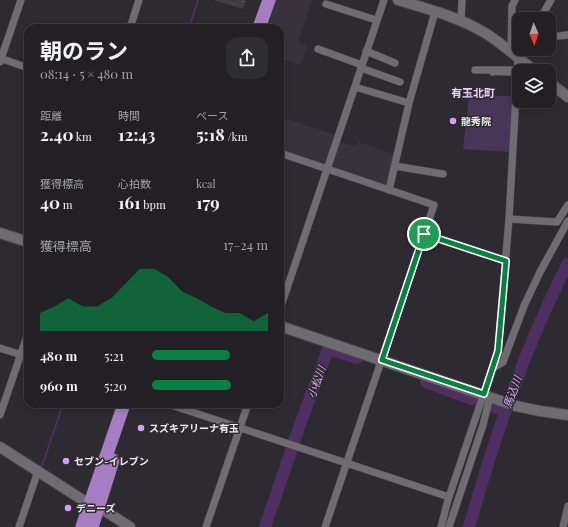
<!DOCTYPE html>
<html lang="ja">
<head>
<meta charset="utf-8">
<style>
	body { margin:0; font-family:"Playfair Display","Noto Sans JP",serif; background:#2e2d32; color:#f1f3f6; height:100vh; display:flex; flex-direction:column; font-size:15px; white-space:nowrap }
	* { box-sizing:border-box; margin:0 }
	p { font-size:13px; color:#a2a3a7 }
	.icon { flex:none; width:22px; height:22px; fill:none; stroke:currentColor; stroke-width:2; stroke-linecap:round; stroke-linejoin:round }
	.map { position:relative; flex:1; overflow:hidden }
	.details { position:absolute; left:24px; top:24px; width:260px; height:384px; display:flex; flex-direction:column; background:#222025; border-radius:12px; box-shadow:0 2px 6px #0003,0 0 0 1px #3f3e42 }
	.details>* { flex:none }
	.needle { width:26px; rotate:178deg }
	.buttons { position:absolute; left:512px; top:12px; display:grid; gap:8px }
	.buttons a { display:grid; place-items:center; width:44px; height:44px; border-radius:8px; background:#222025; box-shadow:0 2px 6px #0003,0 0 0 1px #3f3e42; font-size:20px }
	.pin { position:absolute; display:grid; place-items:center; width:34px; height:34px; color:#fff; margin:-17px; border:2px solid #fff; border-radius:50%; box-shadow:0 1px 4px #0007 }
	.round { display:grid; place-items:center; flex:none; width:42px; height:42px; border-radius:12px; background:#2e2d32 }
	.summary { display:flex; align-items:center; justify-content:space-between; height:68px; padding:0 16px }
	h1 { font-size:22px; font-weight:700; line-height:30px }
	.figures { display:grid; grid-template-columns:repeat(3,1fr); gap:6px; height:68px; padding:4px 16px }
	.figures div { display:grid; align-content:center }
	.figures b { font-size:17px; font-weight:700 }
	.figures small { font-size:11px; font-weight:400 }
	.figures p { font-size:11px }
	.chart { height:112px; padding:8px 16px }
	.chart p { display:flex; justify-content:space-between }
	.chart svg { width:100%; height:72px; margin-top:4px; fill:#0b8043; opacity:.7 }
	ul { padding:0 16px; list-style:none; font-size:13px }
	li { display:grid; grid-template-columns:64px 48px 1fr; align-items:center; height:30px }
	li i { height:10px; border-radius:5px; background:#0b8043 }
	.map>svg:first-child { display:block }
	.built { fill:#39323e }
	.green { fill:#493557 }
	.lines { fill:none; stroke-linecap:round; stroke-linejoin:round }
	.stream { stroke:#4e2f62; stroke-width:2 }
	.river { stroke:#4e2f62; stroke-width:12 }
	.lane-casing { stroke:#4a474d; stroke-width:5 }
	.street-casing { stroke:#4a474d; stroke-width:8 }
	.secondary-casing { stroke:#4a474d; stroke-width:12 }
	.highway-casing { stroke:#4a474d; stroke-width:14 }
	.lane { stroke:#6f6b73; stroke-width:3.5 }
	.street { stroke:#6f6b73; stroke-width:7 }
	.secondary { stroke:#6f6b73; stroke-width:10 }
	.highway { stroke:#a67dc2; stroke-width:13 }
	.wall { fill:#413e44 }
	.building { fill:#4c484f; stroke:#353237 }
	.route-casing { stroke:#fff; stroke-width:8 }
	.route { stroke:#0b8043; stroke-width:5 }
	.poi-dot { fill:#d59cfb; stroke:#2e2a31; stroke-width:1.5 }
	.labels { text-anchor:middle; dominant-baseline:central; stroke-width:3; stroke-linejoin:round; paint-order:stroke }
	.poi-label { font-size:10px; font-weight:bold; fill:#eeebf0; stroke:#2e2a31; text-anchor:start }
	.neighbourhood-label { font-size:11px; font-weight:bold; fill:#e9d1fa; stroke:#2e2a31 }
	.water-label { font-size:11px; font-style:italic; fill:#daabfb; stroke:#2e2a31 }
</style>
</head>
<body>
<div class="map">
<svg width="568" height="527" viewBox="0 0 568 527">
	<rect width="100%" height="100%" fill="#2e2a31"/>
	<path class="built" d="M276 0H312L298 42 307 46 301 65 280 58V28H266Z
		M280 109 283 111 281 117 336 135 326 166 280 150Z
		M340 142 356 146 358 142 393 154 387 186 331 168Z"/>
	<path class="green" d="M469 96H513L510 152 463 149Z"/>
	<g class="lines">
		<path class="stream" d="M189 28 198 0
			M41 466 43 463 63 404"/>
		<path class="river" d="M426 382 472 399
			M494 407 505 410
			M293 444 328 349 357 358
			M265 527 292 448
			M469 527C495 436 525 347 568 263"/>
		<defs>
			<path id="lane" d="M492 74 494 73 517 74"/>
			<path id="street" d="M326 4 376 20
				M540 19 551 0
				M461 21 462 0
				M130 28 139 0
				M549 37 568 35
				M318 49 362 65
				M366 51 395 63
				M511 52 512 6 515 0
				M0 58 28 68
				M0 62 21 0
				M361 68 400 82
				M475 70H517
				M355 87 409 103
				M280 153 434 205 325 527
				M395 166 443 174
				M389 190 409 103 435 12
				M509 219 557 222 568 205
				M424 234 506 261
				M280 309 384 0
				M0 348 28 357
				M493 368 503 362 524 306 540 272 568 221
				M168 404 449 497
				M0 415 28 333
				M19 527 38 471
				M206 527 248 404
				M441 527 448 500 498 351 509 219 518 58
				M449 527 483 425 490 397
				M563 527 568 506"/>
			<path id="secondary" d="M398 0C428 9 459 17 485 33 503 44 518 58 535 71
				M549 82 568 97
				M0 233 28 242
				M280 326 516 406 540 411 568 415
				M0 447 89 504 99 507 130 527"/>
			<path id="highway" d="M259 28 269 0
				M82 527 124 404
				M92 527 113 460"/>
		</defs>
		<use href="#lane" class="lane-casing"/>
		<use href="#street" class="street-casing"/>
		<use href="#secondary" class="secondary-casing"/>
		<use href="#highway" class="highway-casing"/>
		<use href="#lane" class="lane"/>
		<use href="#street" class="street"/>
		<use href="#secondary" class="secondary"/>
		<use href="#highway" class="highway"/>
	</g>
	<path class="wall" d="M213 0H246L243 9Z"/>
	<path class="building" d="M231 0H246L245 4Z"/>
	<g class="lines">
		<defs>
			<path id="route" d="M424 234 506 261 498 351 484 394 382 360Z"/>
		</defs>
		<use href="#route" class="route-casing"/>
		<use href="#route" class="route"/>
	</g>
	<g class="poi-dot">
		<circle cx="453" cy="121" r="4"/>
		<circle cx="141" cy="428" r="4"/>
		<circle cx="66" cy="461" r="4"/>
		<circle cx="68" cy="508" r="4"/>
	</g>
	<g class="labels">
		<g class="poi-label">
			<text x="461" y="121">龍秀院</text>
			<text x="149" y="428">スズキアリーナ有玉</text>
			<text x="74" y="461">セブン-イレブン</text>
			<text x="76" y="508">デニーズ</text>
		</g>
		<g class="neighbourhood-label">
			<text x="473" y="92">有玉北町</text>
		</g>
		<g class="water-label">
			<text transform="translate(316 382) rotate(-70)">小松川</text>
			<text transform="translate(512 392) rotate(-70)">馬込川</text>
		</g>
	</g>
</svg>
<div class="buttons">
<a><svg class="needle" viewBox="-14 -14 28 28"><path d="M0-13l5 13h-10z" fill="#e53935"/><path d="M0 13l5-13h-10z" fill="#a2a3a7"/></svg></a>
<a><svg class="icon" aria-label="layers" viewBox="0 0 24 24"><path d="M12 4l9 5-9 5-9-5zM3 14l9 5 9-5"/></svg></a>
</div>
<div class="pin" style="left:424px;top:234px;background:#1e9e55"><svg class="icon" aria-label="arrive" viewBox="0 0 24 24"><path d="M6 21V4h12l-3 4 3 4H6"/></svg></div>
<section class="details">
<div class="summary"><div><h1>朝のラン</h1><p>08:14 · 5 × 480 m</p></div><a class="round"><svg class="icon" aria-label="share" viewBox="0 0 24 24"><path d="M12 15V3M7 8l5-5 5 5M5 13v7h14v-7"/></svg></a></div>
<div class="figures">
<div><p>距離</p><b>2.40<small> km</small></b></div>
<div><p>時間</p><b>12:43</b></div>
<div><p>ペース</p><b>5:18<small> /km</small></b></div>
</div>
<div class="figures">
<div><p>獲得標高</p><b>40<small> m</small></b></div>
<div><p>心拍数</p><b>161<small> bpm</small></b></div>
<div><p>kcal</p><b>179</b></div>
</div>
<div class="chart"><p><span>獲得標高</span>17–24 m</p>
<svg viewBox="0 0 160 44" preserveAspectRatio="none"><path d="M0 44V33L10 29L20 24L30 29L40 29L50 24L60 15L70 6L80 6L90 11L100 20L110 24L120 29L130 33L140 33L150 38L160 33V44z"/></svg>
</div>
<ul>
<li><b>480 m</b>5:21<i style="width:67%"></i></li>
<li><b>960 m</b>5:20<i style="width:68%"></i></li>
</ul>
</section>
</div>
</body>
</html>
